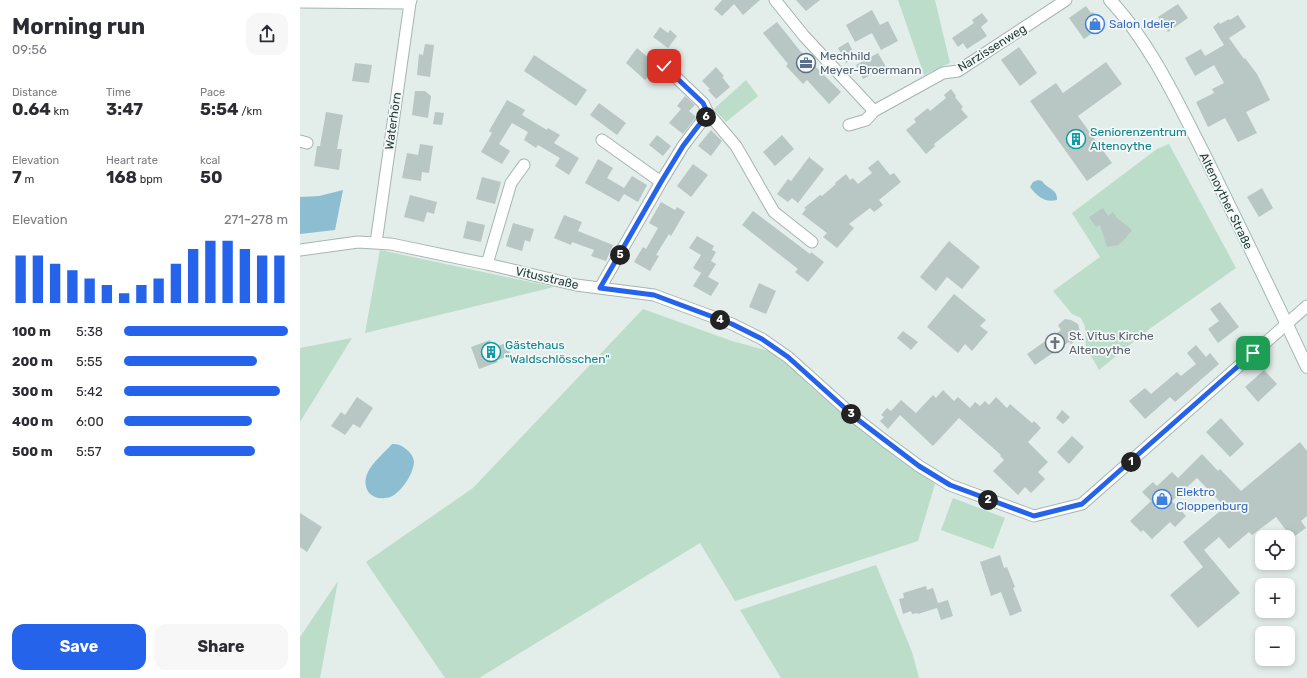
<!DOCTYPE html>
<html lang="en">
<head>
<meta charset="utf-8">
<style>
	body { margin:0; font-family:Rubik,sans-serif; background:#f7f7f7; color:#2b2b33; height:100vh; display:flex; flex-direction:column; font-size:15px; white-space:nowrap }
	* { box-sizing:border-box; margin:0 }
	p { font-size:13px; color:#7c7c81 }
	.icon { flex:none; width:22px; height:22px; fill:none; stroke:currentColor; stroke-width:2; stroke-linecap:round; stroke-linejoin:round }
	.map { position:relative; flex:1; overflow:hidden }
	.drawer { display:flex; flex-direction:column; background:#fff; width:300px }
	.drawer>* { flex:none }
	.buttons { position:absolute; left:955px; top:530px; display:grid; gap:8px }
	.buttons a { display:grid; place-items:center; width:40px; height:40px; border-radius:8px; background:#fff; box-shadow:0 2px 6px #0003; font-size:20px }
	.pin { position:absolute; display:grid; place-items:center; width:34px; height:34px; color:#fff; margin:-17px; border-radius:8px; box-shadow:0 2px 6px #0006 }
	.km { position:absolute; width:20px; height:20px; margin:-10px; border-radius:50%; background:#222; color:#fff; font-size:11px; line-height:20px; text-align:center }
	.round { display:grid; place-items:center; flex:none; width:42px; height:42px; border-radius:12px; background:#f7f7f7 }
	.head { display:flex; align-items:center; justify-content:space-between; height:68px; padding:0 12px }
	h1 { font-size:22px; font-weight:700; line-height:30px }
	.metrics { display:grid; grid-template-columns:repeat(3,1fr); gap:6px; height:68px; padding:4px 12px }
	.metrics div { display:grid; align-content:center }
	.metrics b { font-size:17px; font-weight:700 }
	.metrics small { font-size:11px; font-weight:400 }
	.metrics p { font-size:11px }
	.chart { height:112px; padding:8px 12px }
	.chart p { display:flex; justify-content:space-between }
	.chart svg { width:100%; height:72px; margin-top:4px; stroke:#2563eb; stroke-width:6 }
	.cta { display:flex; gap:8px; margin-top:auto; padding:8px 12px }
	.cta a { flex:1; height:46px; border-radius:12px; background:#2563eb; color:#fff; font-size:16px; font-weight:700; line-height:46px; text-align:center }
	.cta a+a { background:#f7f7f7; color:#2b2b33 }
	ul { padding:0 12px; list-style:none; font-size:13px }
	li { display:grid; grid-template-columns:64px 48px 1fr; align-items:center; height:30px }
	li i { height:10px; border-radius:5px; background:#2563eb }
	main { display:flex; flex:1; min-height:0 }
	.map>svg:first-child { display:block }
	.green { fill:#bcddc9 }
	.water { fill:#8cbdd1 }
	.building { fill:#b8c7c3 }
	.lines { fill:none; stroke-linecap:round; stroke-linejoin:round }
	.street-casing { stroke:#a6b5b2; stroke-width:13 }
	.secondary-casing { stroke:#a1b8b3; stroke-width:14 }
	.street { stroke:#fff; stroke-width:11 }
	.secondary { stroke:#fff; stroke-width:12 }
	.route-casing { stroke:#fff; stroke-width:8 }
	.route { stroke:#2563eb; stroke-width:5 }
	.labels { text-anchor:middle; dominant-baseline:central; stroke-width:3.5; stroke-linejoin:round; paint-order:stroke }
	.shop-label { font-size:12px; fill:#366cbe; stroke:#f4f9f7; text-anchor:start }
	.street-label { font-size:12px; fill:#233e3a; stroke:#f4f9f7 }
	.service-label { font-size:12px; fill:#4e5e75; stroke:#f4f9f7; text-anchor:start }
	.culture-label { font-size:12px; fill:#0d838f; stroke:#f4f9f7; text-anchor:start }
	.worship-label { font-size:12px; fill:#5b616d; stroke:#f4f9f7; text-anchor:start }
</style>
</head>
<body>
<main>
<section class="drawer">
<div class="head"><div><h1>Morning run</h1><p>09:56</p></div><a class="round"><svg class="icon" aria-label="share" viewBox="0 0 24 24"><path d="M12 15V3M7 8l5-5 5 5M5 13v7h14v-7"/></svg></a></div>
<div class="metrics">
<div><p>Distance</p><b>0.64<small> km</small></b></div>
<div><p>Time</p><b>3:47</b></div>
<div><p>Pace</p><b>5:54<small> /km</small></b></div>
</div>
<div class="metrics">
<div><p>Elevation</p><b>7<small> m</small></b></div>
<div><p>Heart rate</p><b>168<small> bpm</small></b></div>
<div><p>kcal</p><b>50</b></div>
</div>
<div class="chart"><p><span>Elevation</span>271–278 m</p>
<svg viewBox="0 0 160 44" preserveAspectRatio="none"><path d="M5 44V15M15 44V15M25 44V20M35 44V24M45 44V29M55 44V33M65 44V38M75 44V33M85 44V29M95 44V20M105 44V11M115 44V6M125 44V6M135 44V11M145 44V15M155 44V15"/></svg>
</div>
<ul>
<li><b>100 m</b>5:38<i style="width:100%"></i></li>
<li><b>200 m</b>5:55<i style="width:81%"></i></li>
<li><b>300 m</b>5:42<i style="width:95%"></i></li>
<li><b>400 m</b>6:00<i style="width:78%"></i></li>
<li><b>500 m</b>5:57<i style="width:80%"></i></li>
</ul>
<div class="cta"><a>Save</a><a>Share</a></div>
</section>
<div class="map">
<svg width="1007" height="678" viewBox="0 0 1007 678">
	<rect width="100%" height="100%" fill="#e3edea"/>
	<path class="green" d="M598 0H635L650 63 624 75Z
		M446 80 458 96 426 122 414 109Z
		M869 144 936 268 848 330 799 370 786 347 785 326 781 318 772 314 753 291 800 257 772 213 857 149Z
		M80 250 254 287 65 333Z
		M343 309 432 341 480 354 509 385 553 423 635 484 618 541 435 601 400 543 179 678H145L66 562 173 488Z
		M52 338 0 422V348Z
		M653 498 705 518 693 549 641 530Z
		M576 565 612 652 619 678H481L440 610Z
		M38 581 20 678H0V637Z"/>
	<path class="water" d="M738 180 742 181C747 189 758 189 757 200 745 203 738 197 730 187L733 182Z
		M43 190 35 230 0 234V197L19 196Z
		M92 444C98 444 101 445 106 449 110 452 113 456 114 461 114 473 103 489 94 495 91 497 88 498 85 498 69 500 61 486 68 472 72 463 85 452 92 444Z"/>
	<path class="building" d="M422 0H460L443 15 434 4 422 16 414 9Z
		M496 0H520L506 11Z
		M878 4 888 18 868 32 858 17Z
		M786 6 791 13 793 12 799 20 797 21 801 27 784 39 769 18Z
		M572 10 580 25 588 21 598 41 581 50 572 33 555 42 546 25Z
		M682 13 688 21 681 27 687 36 667 49 663 43 658 47 652 38 674 23 672 20Z
		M938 15 946 27 929 38 944 59 945 58 957 74 970 100 946 112 957 133 938 142 925 118 908 127 896 102 914 93 912 89 924 83 914 65 895 76 885 58 901 49 905 56 924 45 913 27 919 22 920 24 929 19 930 20Z
		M477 22 501 52 541 92 529 104 507 80 503 84 486 66 488 64 463 33Z
		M360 27 368 33 370 30 377 36 368 48 353 37Z
		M548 42 556 57 546 63 538 48Z
		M125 44 134 45 130 77 117 75 119 54 123 55Z
		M719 47 737 73 720 86 701 60Z
		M337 48 357 65 345 80 326 63Z
		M578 53 586 67 563 79 556 65Z
		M234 55 287 90 276 106 224 71Z
		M806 62 822 84 778 116 812 163 787 181 730 101 756 83 763 93Z
		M55 63 72 65 69 83 52 81Z
		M416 67 424 76 422 77 430 87 416 99 408 90 410 89 402 81Z
		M651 89 656 96 655 97 663 107 661 109 668 117 634 144 635 146 626 154 606 130 616 122 614 119 628 108 630 111 646 98 644 95Z
		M115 91H125L131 96 128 118 112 115Z
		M385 96 395 105 389 111 396 117 383 134 369 123 381 109 377 106Z
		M207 100 225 110 222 115 247 130 248 128 260 135 254 143 279 158 269 175 255 166 260 158 238 145 236 148 224 140 228 132 212 123 199 144 210 151 202 164 181 152 192 133 189 131Z
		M299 103 326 123 317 135 290 115Z
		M26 112 43 115 37 149H42L39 170 14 166 17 146H20Z
		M135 112 144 113 142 125 133 124Z
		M411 130 422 141 411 156 398 146Z
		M357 135 371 146 363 156 349 145Z
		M482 135 494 149 475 166 463 152Z
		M120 144 133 146 129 173 122 172 121 181 102 178 107 153 118 155Z
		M510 156V158L524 169 498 203 492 198 488 202 477 194 488 179 491 181Z
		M298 159 313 168 307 178 324 188 332 176 347 185 338 202 324 194 319 202 285 183Z
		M578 160 590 175 594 173 601 182 579 200 583 205 574 212 570 208 549 224 554 228 537 248 523 237 527 233 502 214 506 209 504 208 520 195 522 196 536 184 535 183 546 174 550 180 553 178 558 184 572 173 568 168Z
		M393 164 408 175 391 197 377 186Z
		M182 177 201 182 195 204 176 199Z
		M962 188 973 208 959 217 947 197Z
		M110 195 137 202 134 214 127 212 124 222 104 217Z
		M361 202 375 210 377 207 385 212 371 236 369 234 356 255 359 256 350 271 334 262 343 247 346 249 358 228 349 223Z
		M803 208 808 216 813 212 816 217 832 230 825 239 818 245 807 247 800 225 796 227 789 217Z
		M453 211 510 254 511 252 524 262 508 282 495 272 498 269 442 225Z
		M264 215 282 222 278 231 313 245 306 261 291 256 294 250 272 242 271 245 254 238Z
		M167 221 185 225 181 242 163 238Z
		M213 223 234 229 230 242 225 240 222 251 206 246Z
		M397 236 414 246 412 250 416 252 411 261 416 264 408 277 393 268 401 255 389 248Z
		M649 241 680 267 662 289 647 277 636 291 620 277Z
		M401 273 419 283 411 296 393 286Z
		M459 283 476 291 466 314 449 307Z
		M654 294 686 320 680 326 688 332 672 351 665 344 658 353 627 327Z
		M920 302 939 327 918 343 908 329 919 321 910 309Z
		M765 319 771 320 778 324 780 331 779 338 771 344 769 342 735 365 727 354 761 330 758 325Z
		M603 331 618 342 611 350 597 338Z
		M190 340 192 348 206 343 211 356 197 360 198 362 179 369 171 347Z
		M896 345 906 357 910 353 919 364 875 402 870 397 845 419 829 401 845 388 851 394 877 372 881 376 896 364 887 353Z
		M964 370 977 384 958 402 945 387Z
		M643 390 654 401 658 397 670 408 675 402 680 406 685 401 689 405 696 397 707 408 710 404 732 423 734 421 741 428 728 442 748 462 738 472 745 479 731 493 725 487 718 495 693 471 704 460 700 456 701 455 659 418 633 446 600 415 588 429 580 421 584 417 581 415 587 408 591 411 601 400 616 413 633 395 636 398Z
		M57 397 73 408 60 428 53 424 45 435 31 426 41 412 45 415Z
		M762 410 770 417 763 424 756 418Z
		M921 418 944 444 930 457 906 432Z
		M772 436 784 447 769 464 757 452Z
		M1000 442 1007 451V516L1001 521 1006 528 992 538 976 517 952 535 949 532 929 549 919 537 904 550 940 593 898 628 870 595 903 567 883 542 925 507 897 478 872 501 886 516 875 527 870 522 852 539 843 530 841 532 830 521 851 501 842 492 853 482 857 486 872 472 878 478 902 454 918 471 920 469 941 491Z
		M0 513 22 527 7 552 0 547Z
		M700 555 704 568 707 567 715 587 713 588 722 611 710 616 701 592 691 596 680 562Z
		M626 586 627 590 633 588 638 603 648 600 653 616 641 620 637 608 618 614 617 613 612 614 611 611 603 614 599 599 604 598 603 593Z"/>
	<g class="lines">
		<defs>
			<path id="street" d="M475 0 504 36 574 111
				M0 2 110 3
				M364 66 403 103 408 113
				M549 125 566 120 574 111 643 73 658 71 766 0
				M302 140 361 182
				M0 141 7 143
				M76 243 110 3 111 0
				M0 250 58 242 91 244 187 264 276 285 354 295 432 324 462 339 488 357 557 419 585 441 619 466 650 485 734 516 782 504 1007 306
				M187 264 211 183 224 165
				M300 288 361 182 383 146 408 113 436 146 474 212 512 242"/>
			<path id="secondary" d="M810 0C850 43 876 99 903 152 938 223 973 295 1007 367"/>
		</defs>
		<use href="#street" class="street-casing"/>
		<use href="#secondary" class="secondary-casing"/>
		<use href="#street" class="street"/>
		<use href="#secondary" class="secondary"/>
	</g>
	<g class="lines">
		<defs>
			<path id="route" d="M364 66 403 103 408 113 383 146 361 182 300 288 354 295 432 324 462 339 488 357 557 419 619 466 650 485 734 516 782 504 953 353"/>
		</defs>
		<use href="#route" class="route-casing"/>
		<use href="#route" class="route"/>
	</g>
	<defs>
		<symbol id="shop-ring" viewBox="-11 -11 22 22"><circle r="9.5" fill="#f4f9f7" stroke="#3f7fe0" stroke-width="1.5"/><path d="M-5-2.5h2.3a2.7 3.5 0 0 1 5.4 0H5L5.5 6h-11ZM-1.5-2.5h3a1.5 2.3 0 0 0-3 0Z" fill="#3f7fe0"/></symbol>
		<symbol id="office-ring" viewBox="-11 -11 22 22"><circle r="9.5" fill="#f4f9f7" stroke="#5c6f8a" stroke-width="1.5"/><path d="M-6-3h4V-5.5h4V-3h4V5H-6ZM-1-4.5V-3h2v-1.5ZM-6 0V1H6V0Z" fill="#5c6f8a"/></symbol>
		<symbol id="building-ring" viewBox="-11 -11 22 22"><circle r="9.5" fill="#f4f9f7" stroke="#0f9aa8" stroke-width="1.5"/><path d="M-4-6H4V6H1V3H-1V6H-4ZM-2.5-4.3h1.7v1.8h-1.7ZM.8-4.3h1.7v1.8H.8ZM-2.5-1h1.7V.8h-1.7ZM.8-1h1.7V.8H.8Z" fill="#0f9aa8"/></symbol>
		<symbol id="church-ring" viewBox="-11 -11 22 22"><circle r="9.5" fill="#f4f9f7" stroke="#6b7280" stroke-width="1.5"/><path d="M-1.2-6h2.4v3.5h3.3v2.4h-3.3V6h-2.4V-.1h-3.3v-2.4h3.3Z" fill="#6b7280"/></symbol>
	</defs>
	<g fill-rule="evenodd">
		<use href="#shop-ring" x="784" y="13" width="22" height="22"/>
		<use href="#office-ring" x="495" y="52" width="22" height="22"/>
		<use href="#building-ring" x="765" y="128" width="22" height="22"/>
		<use href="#church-ring" x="744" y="332" width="22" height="22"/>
		<use href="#building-ring" x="180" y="341" width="22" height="22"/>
		<use href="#shop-ring" x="851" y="488" width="22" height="22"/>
	</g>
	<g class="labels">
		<g class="shop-label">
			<text x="809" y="24">Salon Ideler</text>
			<text x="876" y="492">Elektro<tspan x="876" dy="14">Cloppenburg</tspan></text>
		</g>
		<g class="street-label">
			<text transform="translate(692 48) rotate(-32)">Narzissenweg</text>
			<text transform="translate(93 121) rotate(-82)">Waterhörn</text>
			<text transform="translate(926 201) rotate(64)">Altenoyther Straße</text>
			<text transform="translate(247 278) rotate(13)">Vitusstraße</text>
		</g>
		<g class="service-label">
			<text x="520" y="56">Mechhild<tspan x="520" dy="14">Meyer-Broermann</tspan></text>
		</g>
		<g class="culture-label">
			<text x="790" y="132">Seniorenzentrum<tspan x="790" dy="14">Altenoythe</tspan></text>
			<text x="205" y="345">Gästehaus<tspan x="205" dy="14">"Waldschlösschen"</tspan></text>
		</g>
		<g class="worship-label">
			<text x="769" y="336">St. Vitus Kirche<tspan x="769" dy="14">Altenoythe</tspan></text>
		</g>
	</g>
</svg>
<div class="buttons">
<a><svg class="icon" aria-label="locate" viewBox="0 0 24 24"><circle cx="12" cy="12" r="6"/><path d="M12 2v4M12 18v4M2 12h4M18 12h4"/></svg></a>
<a>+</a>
<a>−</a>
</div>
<div class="pin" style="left:953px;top:353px;background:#1e9e55"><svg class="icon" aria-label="arrive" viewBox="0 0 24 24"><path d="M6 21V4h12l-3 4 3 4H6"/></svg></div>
<div class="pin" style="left:364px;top:66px;background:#d93025"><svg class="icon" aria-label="check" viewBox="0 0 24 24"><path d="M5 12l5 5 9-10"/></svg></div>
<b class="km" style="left:831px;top:462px">1</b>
<b class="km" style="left:688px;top:500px">2</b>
<b class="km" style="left:551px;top:414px">3</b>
<b class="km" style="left:420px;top:320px">4</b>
<b class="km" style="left:320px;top:255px">5</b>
<b class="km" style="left:406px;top:117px">6</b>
</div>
</main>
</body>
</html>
